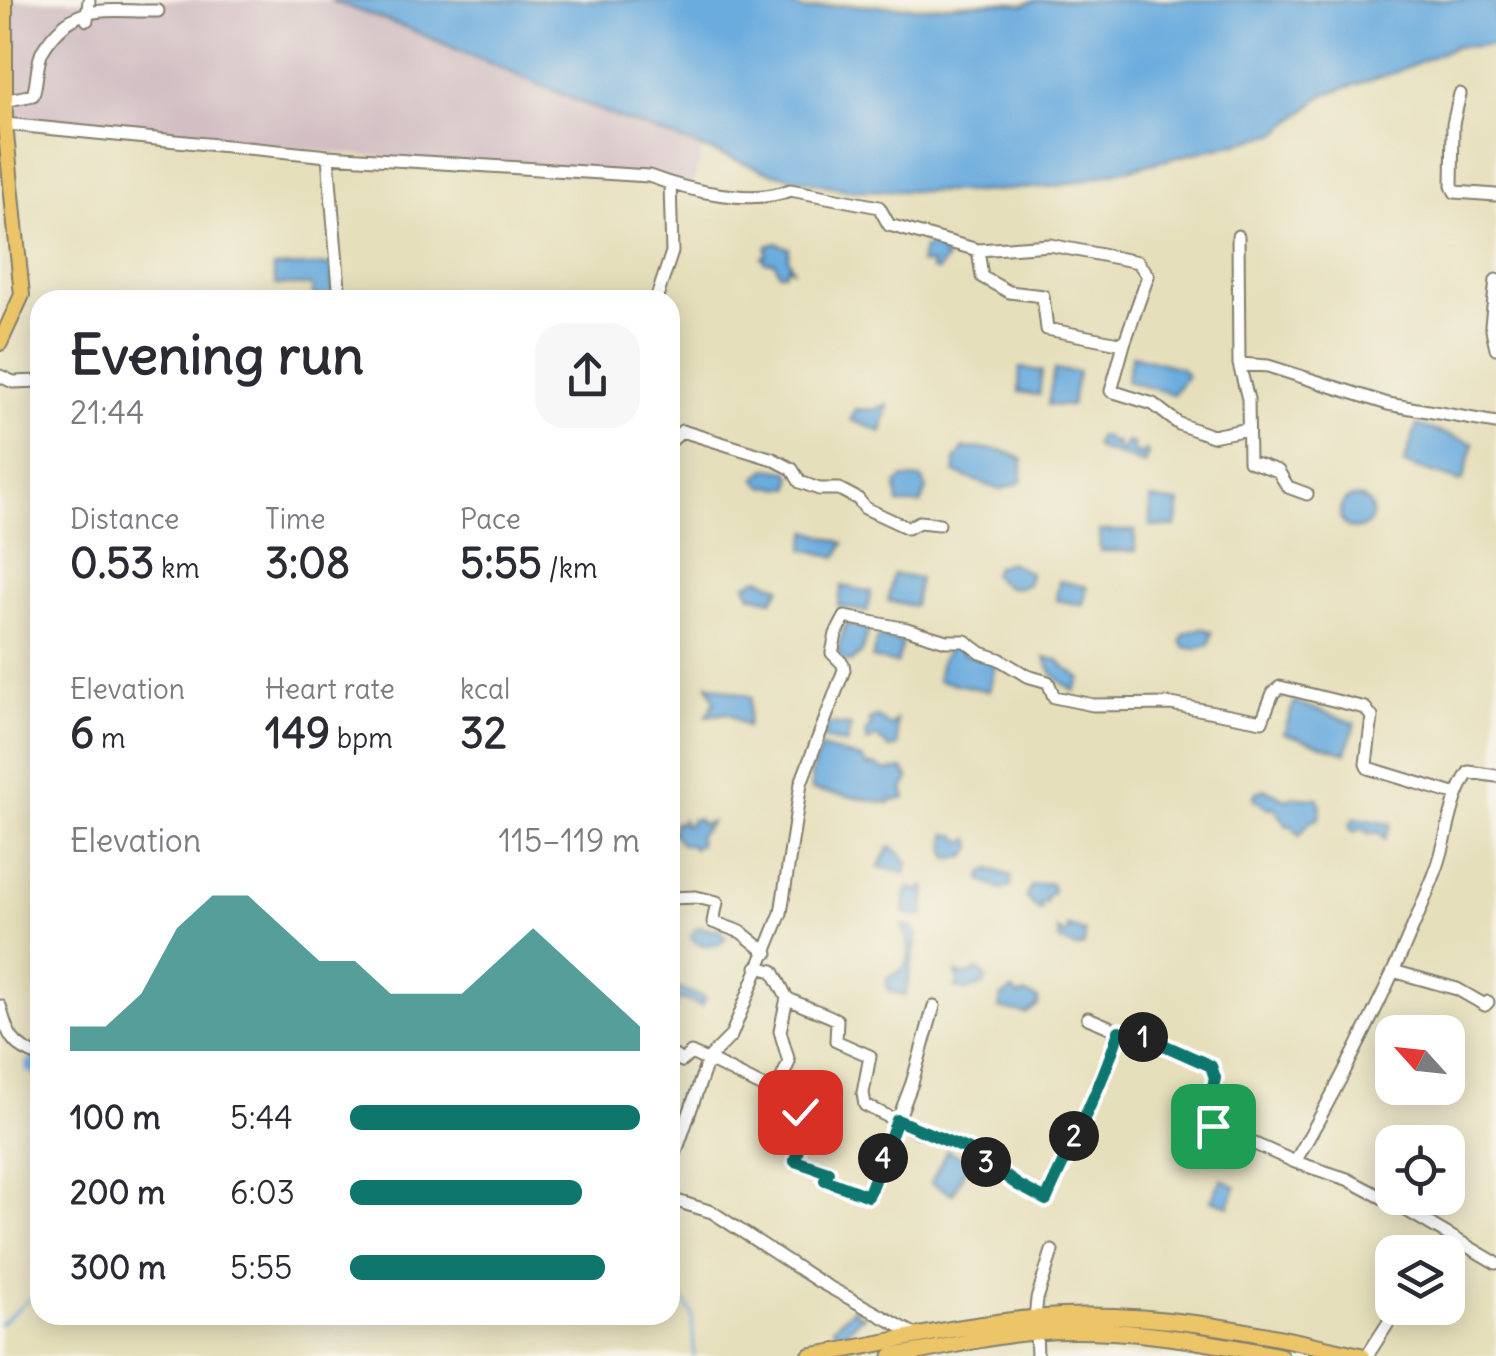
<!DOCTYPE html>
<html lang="en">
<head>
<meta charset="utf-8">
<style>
	body { margin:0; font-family:Delius,sans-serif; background:#f7f7f7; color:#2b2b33; height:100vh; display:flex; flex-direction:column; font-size:38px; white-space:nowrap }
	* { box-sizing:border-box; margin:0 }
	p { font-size:32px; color:#7c7c81 }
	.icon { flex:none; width:55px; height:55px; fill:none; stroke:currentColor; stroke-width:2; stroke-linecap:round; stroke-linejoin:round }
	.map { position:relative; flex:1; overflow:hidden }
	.panel { position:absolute; left:30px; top:290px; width:650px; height:1035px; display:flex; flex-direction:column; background:#fff; border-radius:30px; box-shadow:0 5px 25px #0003 }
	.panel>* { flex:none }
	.needle { width:65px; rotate:297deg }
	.fabs { position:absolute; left:1375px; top:1015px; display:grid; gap:20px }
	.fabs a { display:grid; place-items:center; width:90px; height:90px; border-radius:20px; background:#fff; box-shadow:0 5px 25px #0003; font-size:50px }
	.pin { position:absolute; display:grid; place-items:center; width:85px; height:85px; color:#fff; margin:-42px; border-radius:20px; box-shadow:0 5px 15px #0006 }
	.km { position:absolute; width:50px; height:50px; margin:-25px; border-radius:50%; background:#222; color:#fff; font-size:28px; line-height:50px; text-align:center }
	.round { display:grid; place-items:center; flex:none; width:105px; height:105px; border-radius:30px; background:#f7f7f7 }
	.summary { display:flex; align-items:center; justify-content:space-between; height:170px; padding:0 40px }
	h1 { font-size:55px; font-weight:700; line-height:75px }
	.figures { display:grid; grid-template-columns:repeat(3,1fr); gap:15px; height:170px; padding:10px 40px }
	.figures div { display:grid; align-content:center }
	.figures b { font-size:42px; font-weight:700 }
	.figures small { font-size:28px; font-weight:400 }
	.figures p { font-size:28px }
	.chart { height:280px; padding:20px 40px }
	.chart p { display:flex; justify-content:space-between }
	.chart svg { width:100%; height:180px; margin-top:10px; fill:#0f766e; opacity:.7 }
	ul { padding:0 40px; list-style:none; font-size:32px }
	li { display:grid; grid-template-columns:160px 120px 1fr; align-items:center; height:75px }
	li i { height:25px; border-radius:12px; background:#0f766e }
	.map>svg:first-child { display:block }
	.industrial { fill:#d2bec3 }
	.water { fill:#6aacde; stroke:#43647d; stroke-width:2.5 }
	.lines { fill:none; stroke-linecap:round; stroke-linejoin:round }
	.stream { stroke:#6aacde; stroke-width:2.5 }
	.river { stroke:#6aacde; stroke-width:18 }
	.minor-casing { stroke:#817e6c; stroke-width:15 }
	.major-casing { stroke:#817e6c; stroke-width:18 }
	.highway-casing { stroke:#817e6c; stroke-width:19 }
	.minor { stroke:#fff; stroke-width:11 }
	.major { stroke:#edc569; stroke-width:14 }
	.highway { stroke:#edc569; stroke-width:15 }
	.route-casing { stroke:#fff; stroke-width:20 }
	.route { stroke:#0f766e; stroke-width:12 }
</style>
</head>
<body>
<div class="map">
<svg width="1496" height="1356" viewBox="0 0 1496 1356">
	<rect width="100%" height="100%" fill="#f7f3e8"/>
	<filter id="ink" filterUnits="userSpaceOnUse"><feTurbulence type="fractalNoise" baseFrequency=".01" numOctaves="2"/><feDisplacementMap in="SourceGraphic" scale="20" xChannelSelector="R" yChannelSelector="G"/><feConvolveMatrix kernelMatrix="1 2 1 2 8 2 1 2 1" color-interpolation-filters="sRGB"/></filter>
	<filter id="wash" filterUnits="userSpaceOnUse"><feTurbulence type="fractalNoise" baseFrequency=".0048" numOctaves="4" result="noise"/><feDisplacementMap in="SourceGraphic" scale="40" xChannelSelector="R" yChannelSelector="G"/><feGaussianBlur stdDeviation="2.25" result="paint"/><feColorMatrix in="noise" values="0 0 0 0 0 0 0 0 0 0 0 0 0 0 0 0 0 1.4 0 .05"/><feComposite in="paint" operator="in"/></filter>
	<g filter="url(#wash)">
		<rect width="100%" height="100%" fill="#e6dfbb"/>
		<path class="industrial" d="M13 0H329L407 28 613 116 704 148 691 191 657 174 612 179 7 121Z"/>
		<path class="water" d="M329 0H777L807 11C842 0 890 9 930 7 955 5 1002 0 1023 5L1038 0H1496V45L1454 47 1396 72 1325 94 1278 133 1058 186 976 192 848 190 769 172 613 116 407 28Z
			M776 243 789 248 788 258 794 271 789 266 784 273H779L775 262H765L762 257 766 255 767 246Z
			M936 245 946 259 938 271 931 270 932 264 920 263 923 248Z
			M332 265 334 300H314L312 285H276L273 267Z
			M1132 355 1181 368 1187 376 1173 394 1126 381Z
			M1020 368 1042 371 1039 395 1019 392Z
			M1054 370 1078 372 1071 406 1048 405Z
			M888 405 882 432 851 420 855 409 873 410Z
			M1417 425 1474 443 1462 482 1404 464Z
			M1099 436 1106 437 1110 443 1116 441V448L1123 450 1127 442 1133 444 1134 452 1142 455 1145 450 1148 453 1144 464 1098 449 1095 445Z
			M964 448 1001 450 1023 459 1021 482 1000 490 955 473V461Z
			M768 468 788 471 792 478 791 488 762 486 756 478Z
			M904 478 922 479 927 489 921 504H898L896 485Z
			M1340 513a16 16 0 1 1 32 0a16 16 0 1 1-32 0Z
			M1150 499 1180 503 1176 527 1150 526Z
			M808 531 844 543 837 557 804 549Z
			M1099 531H1135V551H1100Z
			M1009 562 1030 573 1028 584C1011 591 1003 587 992 574L996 567Z
			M893 574 919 579 914 606 888 601Z
			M759 578 781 587 772 600 751 595 746 584Z
			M1059 581 1087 587 1083 605 1056 600Z
			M842 586 871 592 867 612 838 606Z
			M846 623 869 629 861 653 851 662 844 661 837 651Z
			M1201 628 1212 632 1209 645 1197 649 1184 647 1181 641 1184 634Z
			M878 637 902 643 897 664 872 658Z
			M952 644H962L963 654 996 662 989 691 937 680 941 660Z
			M1045 658 1059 660 1064 667 1081 678 1074 691 1054 676Z
			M708 684 751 697 747 727 728 713 706 716 715 702Z
			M1294 702 1355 723 1346 753 1284 733Z
			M877 717 891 726 896 720 898 746 890 749 877 737 867 742 865 733 871 726 869 720Z
			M827 724 851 726 846 744 823 739Z
			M820 748 862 759 868 767 873 765 887 771 903 769 909 778 903 790 906 798 894 801 891 799 889 803 812 790 811 774Z
			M1265 789 1288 800 1293 797 1318 798 1321 808 1319 818 1310 822 1299 836 1292 826H1287L1274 807 1267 808 1254 799 1255 793Z
			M1355 818 1391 824 1385 839 1379 832 1369 834 1363 828 1353 832 1349 825Z
			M682 819 684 825H689L691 820 699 819 700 824 711 822 699 835V845L692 848 690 844H681L672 833 674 822 679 823Z
			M947 834 958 836 962 842 971 839 973 847 966 857 949 858 946 853Z
			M890 847 902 854 908 864 905 873 879 867Z
			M990 869 1011 876V887L1001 890 981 880 983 873Z
			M1048 883 1052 885 1053 893 1047 896 1046 903H1040L1042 910 1039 911 1026 897 1031 886Z
			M922 887 926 888 923 917 904 913 906 892 911 888 920 891Z
			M902 926 911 927 918 934 905 996 888 990 887 978C892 975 898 973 903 969 914 959 908 937 902 926Z
			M1068 926 1085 932 1084 946 1076 948 1059 941 1058 930 1064 935 1069 930Z
			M698 927 721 931 726 937 718 945H701L692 940 691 935Z
			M979 970 986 978 984 985 968 990 955 988 959 982 956 973 965 976Z
			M670 985 705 998 702 1006 678 998 675 1010 670 1016Z
			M1012 990 1019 996 1026 994 1038 999V1005L1026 1014 999 1008 1001 998Z
			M947 1150 969 1161 953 1194 931 1183Z
			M1222 1179 1236 1187 1229 1206 1211 1200Z
			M855 1307 857 1315 865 1314 845 1332 853 1336 852 1341 830 1342 836 1330 833 1327Z"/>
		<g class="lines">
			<path class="stream" d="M670 1280 692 1313 694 1356
				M0 1324 40 1290"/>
			<path class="river" d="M34 1066H40"/>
		</g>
	</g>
	<g filter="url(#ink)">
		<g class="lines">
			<defs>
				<path id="minor" d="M87 20 89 0
					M1460 94 1453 124 1452 186 1455 192 1496 195
					M4 101 33 95C38 81 36 62 43 50 74 0 106 12 158 11
					M5 124 328 156 649 176C686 190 752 206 790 190L879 207 889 225 978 250 1050 245 1138 262 1148 276 1124 344 1047 329 1043 296 1009 292 982 277 978 250
					M328 156 340 300
					M1238 236 1239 364
					M1496 280 1491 325 1496 348
					M656 300 672 252 670 184
					M1124 344 1111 391 1153 404 1179 424 1212 436 1248 429
					M0 376 13 382 40 381
					M670 442 682 431 773 459 792 469 800 482 819 489H839L858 499 865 508 908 528 919 522 939 524
					M1307 494 1288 487 1278 471 1249 461 1248 399 1239 364 1268 366 1388 404 1496 423
					M670 898 696 897 717 902 713 922 741 932 767 953
					M757 967 773 971 787 998 780 1031 789 1062 775 1093 782 1103 804 1116 795 1161 828 1172 825 1181 869 1196 912 1083 934 1006
					M1393 971 1457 989 1485 1005 1488 1002
					M787 998C802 1007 826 1013 837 1020L836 1041 870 1056 863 1093 865 1105 919 1132 943 1137 969 1150 1018 1185 1046 1199C1071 1143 1101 1090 1119 1031L1088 1018
					M0 1006C7 1033 12 1048 40 1056
					M1119 1031 1166 1046 1211 1067 1215 1078 1206 1122 1295 1162C1348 1069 1396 973 1435 873 1448 841 1449 801 1469 772L1496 776
					M670 1053 682 1061 691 1053 708 1061
					M706 1063H715L775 1093
					M1295 1162 1347 1179 1406 1210 1496 1263
					M670 1169 705 1068 710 1057 731 1036 781 913 801 783 844 670 843 664 832 653 836 634 845 617 907 629 946 641H965L981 653 999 659 1027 676 1048 682 1054 697 1093 705 1171 704 1262 721 1273 693 1280 687 1365 708 1372 717 1366 764 1368 768 1457 795
					M670 1199 712 1212 818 1281 918 1336
					M1035 1318 1037 1299 1052 1251
					M1036 1332 1037 1356
					M1367 1356 1392 1317 1404 1316 1409 1308"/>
				<path id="major" d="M0 343 22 295 5 124V0"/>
				<path id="highway" d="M810 1356C886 1344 960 1324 1037 1318 1145 1309 1257 1331 1362 1356
					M892 1356C940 1350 987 1335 1036 1332 1118 1326 1199 1340 1280 1356"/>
			</defs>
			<use href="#minor" class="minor-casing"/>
			<use href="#major" class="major-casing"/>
			<use href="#highway" class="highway-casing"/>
			<use href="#minor" class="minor"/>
			<use href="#major" class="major"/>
			<use href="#highway" class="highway"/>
		</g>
	</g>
	<g class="lines" filter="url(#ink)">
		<defs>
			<path id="route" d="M800 1112 805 1121 795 1161 828 1172 825 1180 868 1196 897 1120 969 1150 1018 1185 1046 1200C1071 1143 1101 1090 1119 1031L1166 1046 1211 1066 1215 1078 1206 1122 1213 1126"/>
		</defs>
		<use href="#route" class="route-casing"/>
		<use href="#route" class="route"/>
	</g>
</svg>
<div class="fabs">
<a><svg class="needle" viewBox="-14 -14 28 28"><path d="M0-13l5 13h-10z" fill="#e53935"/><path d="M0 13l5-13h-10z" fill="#7c7c81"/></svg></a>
<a><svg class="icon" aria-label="locate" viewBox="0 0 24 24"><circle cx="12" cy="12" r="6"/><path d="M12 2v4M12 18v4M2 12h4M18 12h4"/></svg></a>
<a><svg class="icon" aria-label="layers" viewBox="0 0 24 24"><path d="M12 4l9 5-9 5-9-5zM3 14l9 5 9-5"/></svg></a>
</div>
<div class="pin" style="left:1213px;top:1126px;background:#1e9e55"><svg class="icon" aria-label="arrive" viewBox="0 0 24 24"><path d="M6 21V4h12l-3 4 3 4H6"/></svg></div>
<div class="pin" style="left:800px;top:1112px;background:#d93025"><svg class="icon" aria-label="check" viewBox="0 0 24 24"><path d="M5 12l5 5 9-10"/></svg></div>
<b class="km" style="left:1143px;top:1037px">1</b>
<b class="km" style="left:1074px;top:1136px">2</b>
<b class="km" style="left:986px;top:1162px">3</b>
<b class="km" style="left:883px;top:1158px">4</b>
<section class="panel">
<div class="summary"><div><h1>Evening run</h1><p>21:44</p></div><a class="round"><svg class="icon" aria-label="share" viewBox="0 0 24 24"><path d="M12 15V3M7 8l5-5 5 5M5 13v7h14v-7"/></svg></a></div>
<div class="figures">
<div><p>Distance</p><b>0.53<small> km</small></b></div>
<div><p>Time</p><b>3:08</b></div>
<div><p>Pace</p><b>5:55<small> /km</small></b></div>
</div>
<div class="figures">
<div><p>Elevation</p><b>6<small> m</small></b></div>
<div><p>Heart rate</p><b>149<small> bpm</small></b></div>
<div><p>kcal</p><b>32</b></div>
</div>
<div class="chart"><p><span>Elevation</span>115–119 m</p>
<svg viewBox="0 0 160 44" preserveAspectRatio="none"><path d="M0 44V38L10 38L20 30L30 14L40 6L50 6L60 14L70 22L80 22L90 30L100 30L110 30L120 22L130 14L140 22L150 30L160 38V44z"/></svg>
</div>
<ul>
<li><b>100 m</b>5:44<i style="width:100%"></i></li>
<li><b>200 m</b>6:03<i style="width:80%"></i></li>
<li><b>300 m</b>5:55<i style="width:88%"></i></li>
</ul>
</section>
</div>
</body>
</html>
